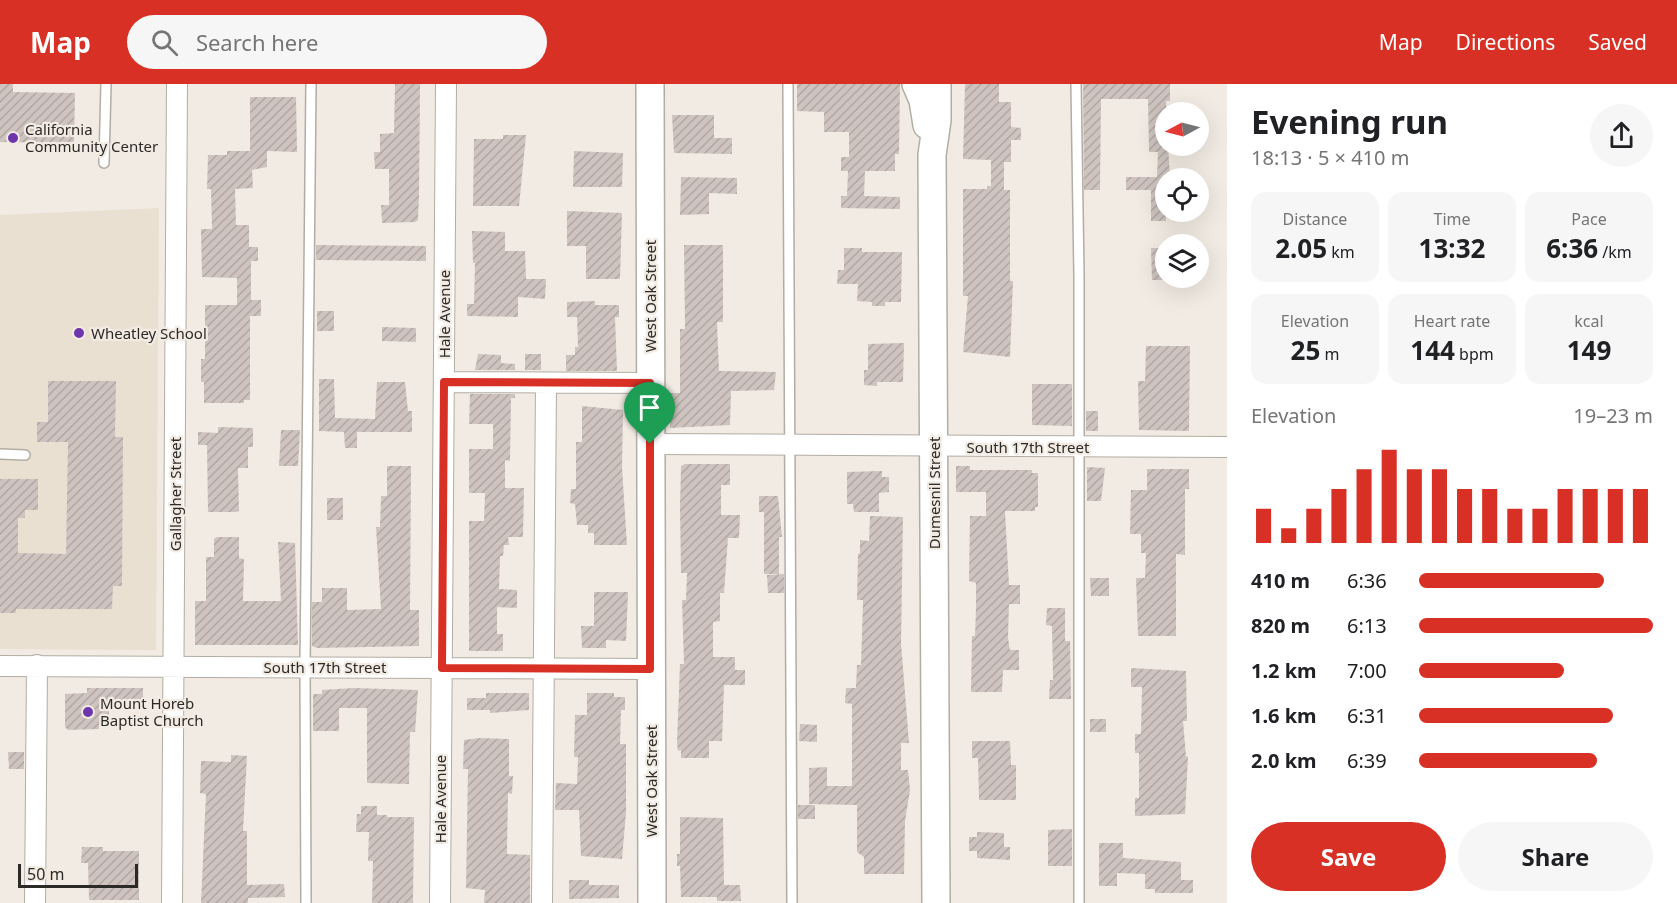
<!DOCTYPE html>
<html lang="en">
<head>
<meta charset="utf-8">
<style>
	body { margin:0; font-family:"Noto Sans",sans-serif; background:#f6f6f6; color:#202124; height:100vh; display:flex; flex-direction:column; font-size:22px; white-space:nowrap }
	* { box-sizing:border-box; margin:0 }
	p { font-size:20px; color:#757577 }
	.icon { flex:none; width:33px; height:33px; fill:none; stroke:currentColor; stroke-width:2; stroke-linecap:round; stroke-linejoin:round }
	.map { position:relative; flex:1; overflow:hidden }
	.sheet { display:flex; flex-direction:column; background:#fff; width:450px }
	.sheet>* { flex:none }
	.needle { width:39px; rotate:263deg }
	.buttons { position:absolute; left:1155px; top:18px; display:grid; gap:12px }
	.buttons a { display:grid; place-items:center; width:54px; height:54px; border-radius:50%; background:#fff; box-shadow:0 6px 24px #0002; font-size:30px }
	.scale { position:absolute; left:18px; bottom:15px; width:120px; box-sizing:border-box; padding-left:6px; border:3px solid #2c2a27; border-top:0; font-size:16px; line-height:21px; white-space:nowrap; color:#2c2a27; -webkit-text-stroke:4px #f2ebe3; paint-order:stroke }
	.pin { position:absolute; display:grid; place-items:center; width:51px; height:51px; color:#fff; margin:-62px -26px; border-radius:50% 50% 50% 0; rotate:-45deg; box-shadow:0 0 6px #0007 }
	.pin .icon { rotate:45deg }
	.round { display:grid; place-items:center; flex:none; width:63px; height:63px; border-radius:32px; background:#f6f6f6 }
	.overview { display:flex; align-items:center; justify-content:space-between; height:102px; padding:0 24px }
	h1 { font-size:33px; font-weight:700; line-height:45px }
	.stats { display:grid; grid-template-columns:repeat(3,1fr); gap:9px; height:102px; padding:6px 24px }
	.stats div { display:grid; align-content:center; border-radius:15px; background:#f6f6f6; text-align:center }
	.stats b { font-size:26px; font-weight:700 }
	.stats small { font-size:16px; font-weight:400 }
	.stats p { font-size:16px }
	.chart { height:168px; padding:12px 24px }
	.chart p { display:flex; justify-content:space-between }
	.chart svg { width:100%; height:108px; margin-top:6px; stroke:#d93025; stroke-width:6 }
	.cta { display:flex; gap:12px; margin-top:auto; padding:12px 24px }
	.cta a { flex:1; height:69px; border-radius:36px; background:#d93025; color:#fff; font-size:24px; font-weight:700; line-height:69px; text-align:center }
	.cta a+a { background:#f6f6f6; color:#202124 }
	ul { padding:0 24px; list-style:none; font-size:20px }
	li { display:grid; grid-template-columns:96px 72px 1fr; align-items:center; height:45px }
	li i { height:15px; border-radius:8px; background:#d93025 }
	header { display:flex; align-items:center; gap:36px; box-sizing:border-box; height:84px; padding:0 30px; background:#d93025; color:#fff }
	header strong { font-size:28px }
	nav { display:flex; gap:33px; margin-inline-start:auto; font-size:21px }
	.search { width:420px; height:54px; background:#f6f6f6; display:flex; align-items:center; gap:15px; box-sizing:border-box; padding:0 21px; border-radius:33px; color:#757577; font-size:22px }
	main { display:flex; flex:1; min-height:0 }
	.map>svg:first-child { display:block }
	.built { fill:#eae0d1 }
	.building { fill:url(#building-hatch) }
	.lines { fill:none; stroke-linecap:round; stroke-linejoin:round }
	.service-casing { stroke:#b2ada4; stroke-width:12 }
	.minor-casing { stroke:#b2ada4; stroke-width:22 }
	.secondary-casing { stroke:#b2ada4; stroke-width:30 }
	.service { stroke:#fff; stroke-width:9 }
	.minor { stroke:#fff; stroke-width:20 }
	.secondary { stroke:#fff; stroke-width:27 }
	.route-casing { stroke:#fff; stroke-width:12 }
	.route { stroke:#d93025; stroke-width:8 }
	.poi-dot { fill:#6d36ac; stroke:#f2ebe3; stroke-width:2 }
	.labels { text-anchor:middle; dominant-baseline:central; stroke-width:4.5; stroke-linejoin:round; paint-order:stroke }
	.poi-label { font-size:15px; fill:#2c2a27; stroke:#f2ebe3; text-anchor:start }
	.street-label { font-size:15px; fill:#2c2a27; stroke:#f2ebe3 }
</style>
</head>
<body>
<header>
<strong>Map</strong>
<div class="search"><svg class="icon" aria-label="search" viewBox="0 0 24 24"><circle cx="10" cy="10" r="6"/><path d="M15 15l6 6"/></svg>Search here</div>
<nav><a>Map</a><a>Directions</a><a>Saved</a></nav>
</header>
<main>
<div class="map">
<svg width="1227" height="819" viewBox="0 0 1227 819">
	<defs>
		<pattern id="building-hatch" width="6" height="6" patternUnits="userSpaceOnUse" patternTransform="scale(1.5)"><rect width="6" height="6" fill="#cec3bf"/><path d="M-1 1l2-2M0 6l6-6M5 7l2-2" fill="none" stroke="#b1a8a4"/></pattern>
	</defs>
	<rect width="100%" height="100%" fill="#f2ebe3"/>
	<path class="built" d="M159 124 156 566 0 565V131Z"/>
	<path class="building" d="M0 0H13V8L75 9 74 59 0 58Z
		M395 0H420L419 112 418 136 415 138 382 139 381 121H389V85H375L374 68H380V50L394 49Z
		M797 0H900L899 70H895V87H865L864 112 900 113V125L841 124V112H847L848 87H841V73H849V48H824V28L797 27Z
		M965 0H999V18H1011V43L1021 44V56H1011V78H1004V106H1010V197H1013L1010 273 963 268 968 212H963V105H987V102H991V76L963 75Z
		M1083 0H1170V17H1166V62H1168L1170 94H1166V137H1151V106H1126V93H1157L1158 68H1149L1148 15H1101L1100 106H1084Z
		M250 13H296L297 68 267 67V83L252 86 253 104 235 105 236 141H249V163H258V177H251V216H261V232H250V316H244V319H204V298H201V275H205V221H237V194L202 193 201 145H212L211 105H207L208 71H227V67H250Z
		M672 31H714V54H732V70L674 69Z
		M503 51H526L519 122H473L474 55H503Z
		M574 67 623 69 622 103H573Z
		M681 93 737 94V110L709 109V130L680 131Z
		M567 127 622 129 620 195H586V162H567Z
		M472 147 505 148V167H525L526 195H546L545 215 518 213V233L467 232V220H474L475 179H473Z
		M316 161 426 162V177L316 176Z
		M684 161H723V238H717L719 287 776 288 774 306 731 307 730 341 670 344V309H680V245H685Z
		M844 164H862V168H902L901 218H885V222H872V218L857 217 858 200H837L838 186H844Z
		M1151 164H1166V196H1152Z
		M595 217V221H619V233H615L617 287H566V271H575V263H578L577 233H567V218Z
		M317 227H334V247H317Z
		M382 243 416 244V258L382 257Z
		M904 259 903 298H877V302L864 301V286H868V260Z
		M1146 262H1190L1189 347 1139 346 1138 297H1145Z
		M478 270 501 271V279L515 280V286H475Z
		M525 270H541V286H525Z
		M319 295H334L335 334 375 335 377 298H405L408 327H412V348H357V364H345L344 348 319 347Z
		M48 297H116L115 353H123L122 502H113L112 525H16V529H0V395H38V426H25V434H18V469L66 470 68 358H37V338H48Z
		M1032 300H1072V342L1032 341Z
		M470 310H515V314H511L510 377 505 376V404H524L523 453H508L509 461H504L503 472H500L499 505 517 506V524L497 523V550H503V567H469V437H484L485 409H469V365H493V340H469Z
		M582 322 623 326 622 384 627 461H594V449H588V441H577L575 420 570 419 571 405H576V358H582Z
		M1086 327H1098V347H1086Z
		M218 343 253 344V363H248V384H238L239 427 236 428H208L207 361H198V348L218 349Z
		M281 346H300L298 382H279Z
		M685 380H730V401H721V431H740L739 454H728L724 509H720V537L713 538V573H735V586H745V601H724L722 657H709V674H681V666L678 667 677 659 680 580H684L682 516H686L687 489H681L680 423 681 382Z
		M387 382H411L410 526H419V562L317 564 312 562V518H322V504H347V526L381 525 376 443H380L381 412H387Z
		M956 382H970V386H1032V389H1038V423H1035V427H1005L1009 501H1020V520H1009L1008 554 1010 566H1019V586H1003L1002 608H971L972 552H975L976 524V499L969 497 970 432H986V408H956Z
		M1087 383 1105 384 1101 417H1087Z
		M1147 385H1189V405H1185V471L1176 470V552H1138L1136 494H1145L1146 469H1141V450H1130L1131 406H1147Z
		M882 387V393H889V408L879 409V428H854L853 420H847V388Z
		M759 412H778L782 453H779V490H764V428H759Z
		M327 414H343V436H327Z
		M870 432 903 433 901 559 909 659H901V686H908L910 706 905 737 904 790H864V773L857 768V721L809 720V684L827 683V702H852V620L845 619 846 604H856L857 581H861L863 516H857L858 470 860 469V456L869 457Z
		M217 453H239V474L244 475 243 517H281L278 458 295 459 298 561H195V517H206V473H214V455Z
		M784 490V509H768L767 491Z
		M1090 494H1109V512H1091Z
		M594 508H628L626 557 606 556V564H582L581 542H594Z
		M1047 524H1065V557H1070L1071 615H1049L1050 596H1053L1052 542 1046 541Z
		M1131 584 1186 587 1187 637H1183L1186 672 1188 673 1185 730 1135 732V714H1139V669H1135V650H1141L1142 603H1131Z
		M87 604H143V624H109V639H99V645L68 646 65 643V610L87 609Z
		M354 604 418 606 415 648H410L409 700 367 699V624H339V647H313V610H322V606Z
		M486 609H529V626L490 629V626H467V614H486Z
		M587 609H614V613H625V626H621L620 660H626V728L622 775 581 772 579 726H555L556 699 577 700 578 673H574L575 631H587Z
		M1090 635H1106V648H1090Z
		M800 640 817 641V658L799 657Z
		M479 654 509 655V692H513L512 710 508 709 507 767V770L530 771V819H484L485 806 466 804 468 685H463L464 656Z
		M972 657H1010L1011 681H1016V716H979L978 674H972Z
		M8 668H24V685H9Z
		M231 671 247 672 243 747H247V801L284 800 285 813 248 814V819H201L206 710 200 709 201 677 231 678Z
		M798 721H815V735H798Z
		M361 722H377V731H387V733H414L413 819H372L373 777H368L369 748H356L357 730H361Z
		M680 733 723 734 724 801H740L741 817H717V813H681L680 782H677V770H680Z
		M1072 745V782H1048V746Z
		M977 748 1004 749V763H1010V776L977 774V767H969V753H977Z
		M1099 759H1123V774L1181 778V796H1193V809H1155V805H1145V790L1117 789V802H1099Z
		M82 763H103V767H139V816H89L88 779H81Z
		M569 796H589V801H619V814L569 815Z"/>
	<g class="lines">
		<defs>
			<path id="service" d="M788 0 792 819
				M1076 0 1079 192V819
				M104 79 106 0
				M0 370 25 371
				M306 819 305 583 311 0"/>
			<path id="minor" d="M444 298 650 299
				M650 360 1227 363
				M0 582 650 585
				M35 819 37 581
				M172 819 177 0
				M440 819 446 0
				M542 819 546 299"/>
			<path id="secondary" d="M650 0 652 819
				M916 0 923 16 927 41
				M936 819 932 71 937 36V0"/>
		</defs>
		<use href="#service" class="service-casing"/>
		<use href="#minor" class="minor-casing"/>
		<use href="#secondary" class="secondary-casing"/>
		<use href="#service" class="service"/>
		<use href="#minor" class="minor"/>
		<use href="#secondary" class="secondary"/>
	</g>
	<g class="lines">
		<defs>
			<path id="route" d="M444 298 650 299V585L442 584Z"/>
		</defs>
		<use href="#route" class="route-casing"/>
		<use href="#route" class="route"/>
	</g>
	<g class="poi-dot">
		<circle cx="13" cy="54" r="6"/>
		<circle cx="79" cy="249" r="6"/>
		<circle cx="88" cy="628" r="6"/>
	</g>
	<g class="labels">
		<g class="poi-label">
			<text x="25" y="45">California<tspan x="25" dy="17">Community Center</tspan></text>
			<text x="91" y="249">Wheatley School</text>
			<text x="100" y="619">Mount Horeb<tspan x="100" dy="17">Baptist Church</tspan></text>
		</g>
		<g class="street-label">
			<text transform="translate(650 212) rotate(-90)">West Oak Street</text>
			<text transform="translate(444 230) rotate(-90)">Hale Avenue</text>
			<text x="1028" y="363">South 17th Street</text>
			<text transform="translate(934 409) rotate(-90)">Dumesnil Street</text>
			<text transform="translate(175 410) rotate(-90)">Gallagher Street</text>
			<text x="325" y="583">South 17th Street</text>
			<text transform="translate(651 697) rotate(-90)">West Oak Street</text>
			<text transform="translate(440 715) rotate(-90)">Hale Avenue</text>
		</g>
	</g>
</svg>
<div class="buttons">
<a><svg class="needle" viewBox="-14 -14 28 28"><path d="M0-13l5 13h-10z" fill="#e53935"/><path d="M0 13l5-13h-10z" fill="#757577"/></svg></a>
<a><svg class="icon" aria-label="locate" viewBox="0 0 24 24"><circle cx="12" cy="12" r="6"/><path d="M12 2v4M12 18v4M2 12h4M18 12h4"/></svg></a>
<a><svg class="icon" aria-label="layers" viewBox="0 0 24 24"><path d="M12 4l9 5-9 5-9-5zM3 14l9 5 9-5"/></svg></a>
</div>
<div class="scale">50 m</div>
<div class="pin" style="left:650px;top:360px;background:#1e9e55"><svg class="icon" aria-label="arrive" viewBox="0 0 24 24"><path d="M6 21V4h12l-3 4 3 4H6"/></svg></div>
</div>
<section class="sheet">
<div class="overview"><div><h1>Evening run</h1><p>18:13 · 5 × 410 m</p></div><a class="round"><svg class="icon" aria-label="share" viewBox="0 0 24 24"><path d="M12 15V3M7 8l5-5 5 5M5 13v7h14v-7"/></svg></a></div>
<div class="stats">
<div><p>Distance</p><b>2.05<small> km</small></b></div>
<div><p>Time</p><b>13:32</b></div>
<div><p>Pace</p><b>6:36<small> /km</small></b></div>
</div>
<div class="stats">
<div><p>Elevation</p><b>25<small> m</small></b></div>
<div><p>Heart rate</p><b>144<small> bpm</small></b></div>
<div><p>kcal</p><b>149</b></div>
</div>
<div class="chart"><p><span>Elevation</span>19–23 m</p>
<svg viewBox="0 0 160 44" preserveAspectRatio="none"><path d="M5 44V30M15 44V38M25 44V30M35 44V22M45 44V14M55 44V6M65 44V14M75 44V14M85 44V22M95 44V22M105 44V30M115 44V30M125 44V22M135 44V22M145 44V22M155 44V22"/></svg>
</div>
<ul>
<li><b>410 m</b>6:36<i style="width:79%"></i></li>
<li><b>820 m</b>6:13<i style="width:100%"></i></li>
<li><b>1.2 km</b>7:00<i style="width:62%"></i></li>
<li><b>1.6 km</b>6:31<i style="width:83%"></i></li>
<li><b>2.0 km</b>6:39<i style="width:76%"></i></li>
</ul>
<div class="cta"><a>Save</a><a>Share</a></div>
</section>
</main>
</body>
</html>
